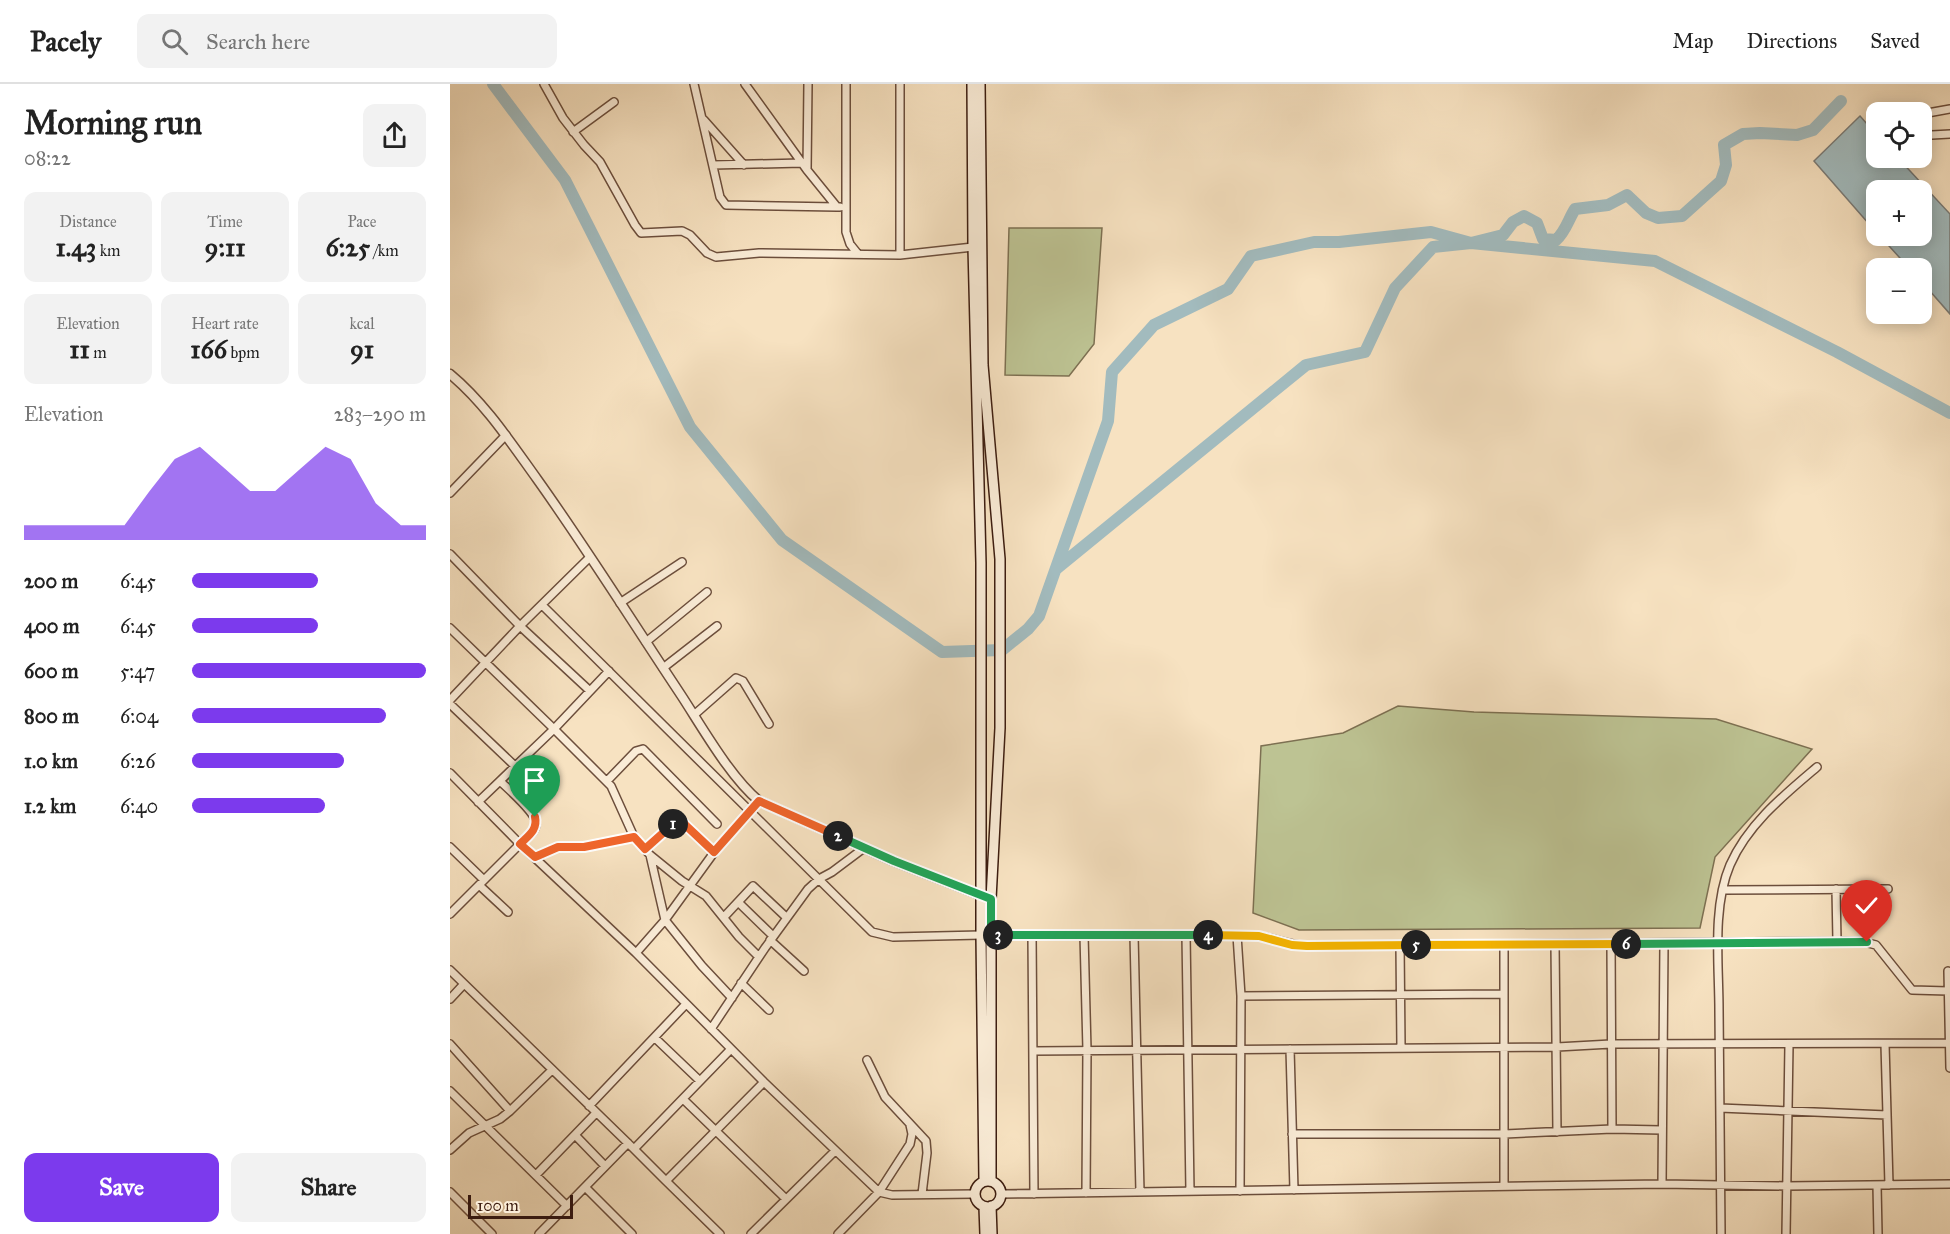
<!DOCTYPE html>
<html lang="en">
<head>
<meta charset="utf-8">
<style>
	body { margin:0; font-family:"IM FELL Great Primer",serif; background:#f2f2f2; color:#222; height:100vh; display:flex; flex-direction:column; font-size:22px; white-space:nowrap }
	* { box-sizing:border-box; margin:0 }
	p { font-size:20px; color:#767676 }
	.icon { flex:none; width:33px; height:33px; fill:none; stroke:currentColor; stroke-width:2; stroke-linecap:round; stroke-linejoin:round }
	.map { position:relative; flex:1; overflow:hidden }
	.details { display:flex; flex-direction:column; background:#fff; width:450px }
	.details>* { flex:none }
	.controls { position:absolute; left:1416px; top:18px; display:grid; gap:12px }
	.controls a { display:grid; place-items:center; width:66px; height:66px; border-radius:12px; background:#fff; box-shadow:0 3px 15px #0003; font-size:30px }
	.scale { position:absolute; left:18px; bottom:15px; width:105px; box-sizing:border-box; padding-left:6px; border:3px solid #3d1d10; border-top:0; font-size:16px; line-height:21px; white-space:nowrap; color:#3d1d10; -webkit-text-stroke:4px #faecd7; paint-order:stroke }
	.pin { position:absolute; display:grid; place-items:center; width:51px; height:51px; color:#fff; margin:-62px -26px; border-radius:50% 50% 50% 0; rotate:-45deg; box-shadow:0 0 6px #0007 }
	.pin .icon { rotate:45deg }
	.km { position:absolute; width:30px; height:30px; margin:-15px; border-radius:50%; background:#222; color:#fff; font-size:16px; line-height:30px; text-align:center }
	.round { display:grid; place-items:center; flex:none; width:63px; height:63px; border-radius:12px; background:#f2f2f2 }
	.head { display:flex; align-items:center; justify-content:space-between; height:102px; padding:0 24px }
	h1 { font-size:33px; font-weight:700; line-height:45px }
	.metrics { display:grid; grid-template-columns:repeat(3,1fr); gap:9px; height:102px; padding:6px 24px }
	.metrics div { display:grid; align-content:center; border-radius:12px; background:#f2f2f2; text-align:center }
	.metrics b { font-size:26px; font-weight:700 }
	.metrics small { font-size:16px; font-weight:400 }
	.metrics p { font-size:16px }
	.chart { height:168px; padding:12px 24px }
	.chart p { display:flex; justify-content:space-between }
	.chart svg { width:100%; height:108px; margin-top:6px; fill:#7c3aed; opacity:.7 }
	.button { display:flex; gap:12px; margin-top:auto; padding:12px 24px }
	.button a { flex:1; height:69px; border-radius:12px; background:#7c3aed; color:#fff; font-size:24px; font-weight:700; line-height:69px; text-align:center }
	.button a+a { background:#f2f2f2; color:#222 }
	ul { padding:0 24px; list-style:none; font-size:20px }
	li { display:grid; grid-template-columns:96px 72px 1fr; align-items:center; height:45px }
	li i { height:15px; border-radius:8px; background:#7c3aed }
	header { display:flex; align-items:center; gap:36px; box-sizing:border-box; height:84px; padding:0 30px; background:#fff; border-bottom:2px solid #e0e0e0 }
	header strong { font-size:28px }
	nav { display:flex; gap:33px; margin-inline-start:auto; font-size:21px }
	.search { width:420px; height:54px; background:#f2f2f2; display:flex; align-items:center; gap:15px; box-sizing:border-box; padding:0 21px; border-radius:12px; color:#767676; font-size:22px }
	main { display:flex; flex:1; min-height:0 }
	.map>svg:first-child { display:block }
	.green { fill:#bdc393; stroke:#7d7052; stroke-width:1.5 }
	.water { fill:#a2bbbe; stroke:#7a7c78; stroke-width:1.5 }
	.lines { fill:none; stroke-linecap:round; stroke-linejoin:round }
	.river { stroke:#a2bbbe; stroke-width:12 }
	.minor-casing { stroke:#6c4e3c; stroke-width:10 }
	.tertiary-casing { stroke:#6c4e3c; stroke-width:11 }
	.secondary-casing { stroke:#3d1d10; stroke-width:12 }
	.minor { stroke:#faecd7; stroke-width:7 }
	.tertiary { stroke:#faecd7; stroke-width:8 }
	.secondary { stroke:#faecd7; stroke-width:9 }
	.split-1-casing { stroke:#fff; stroke-width:12 }
	.split-2-casing { stroke:#fff; stroke-width:12 }
	.split-3-casing { stroke:#fff; stroke-width:12 }
	.split-4-casing { stroke:#fff; stroke-width:12 }
	.split-5-casing { stroke:#fff; stroke-width:12 }
	.split-6-casing { stroke:#fff; stroke-width:12 }
	.split-7-casing { stroke:#fff; stroke-width:12 }
	.split-1 { stroke:#f0652b; stroke-width:8 }
	.split-2 { stroke:#f0652b; stroke-width:8 }
	.split-3 { stroke:#22a559; stroke-width:8 }
	.split-4 { stroke:#22a559; stroke-width:8 }
	.split-5 { stroke:#f5b400; stroke-width:8 }
	.split-6 { stroke:#f5b400; stroke-width:8 }
	.split-7 { stroke:#22a559; stroke-width:8 }
</style>
</head>
<body>
<header>
<strong>Pacely</strong>
<div class="search"><svg class="icon" aria-label="search" viewBox="0 0 24 24"><circle cx="10" cy="10" r="6"/><path d="M15 15l6 6"/></svg>Search here</div>
<nav><a>Map</a><a>Directions</a><a>Saved</a></nav>
</header>
<main>
<section class="details">
<div class="head"><div><h1>Morning run</h1><p>08:22</p></div><a class="round"><svg class="icon" aria-label="share" viewBox="0 0 24 24"><path d="M12 15V3M7 8l5-5 5 5M5 13v7h14v-7"/></svg></a></div>
<div class="metrics">
<div><p>Distance</p><b>1.43<small> km</small></b></div>
<div><p>Time</p><b>9:11</b></div>
<div><p>Pace</p><b>6:25<small> /km</small></b></div>
</div>
<div class="metrics">
<div><p>Elevation</p><b>11<small> m</small></b></div>
<div><p>Heart rate</p><b>166<small> bpm</small></b></div>
<div><p>kcal</p><b>91</b></div>
</div>
<div class="chart"><p><span>Elevation</span>283–290 m</p>
<svg viewBox="0 0 160 44" preserveAspectRatio="none"><path d="M0 44V38L10 38L20 38L30 38L40 38L50 24L60 11L70 6L80 15L90 24L100 24L110 15L120 6L130 11L140 29L150 38L160 38V44z"/></svg>
</div>
<ul>
<li><b>200 m</b>6:45<i style="width:54%"></i></li>
<li><b>400 m</b>6:45<i style="width:54%"></i></li>
<li><b>600 m</b>5:47<i style="width:100%"></i></li>
<li><b>800 m</b>6:04<i style="width:83%"></i></li>
<li><b>1.0 km</b>6:26<i style="width:65%"></i></li>
<li><b>1.2 km</b>6:40<i style="width:57%"></i></li>
</ul>
<div class="button"><a>Save</a><a>Share</a></div>
</section>
<div class="map">
<svg width="1500" height="1150" viewBox="0 0 1500 1150">
	<rect width="100%" height="100%" fill="#f7e2c1"/>
	<filter id="stains"><feTurbulence type="fractalNoise" baseFrequency=".00333" numOctaves="4"/><feColorMatrix values="0 0 0 0 .2 0 0 0 0 .09 0 0 0 0 .02 0 0 0 .5 -.17"/></filter>
	<radialGradient id="worn" r=".72"><stop offset=".6" stop-color="#630" stop-opacity="0"/><stop offset="1" stop-color="#630" stop-opacity=".3"/></radialGradient>
	<path class="green" d="M559 144H652L644 260 619 292 555 291Z
		M948 622 1024 628 1266 635 1362 665 1265 773 1250 844 849 846 803 829 811 662 893 649Z"/>
	<path class="water" d="M1410 32 1426 50V74H1448L1500 130V230L1472 198V184H1459L1430 152H1472V106H1426V148L1364 77Z"/>
	<g class="lines">
		<path class="river" d="M43 0 115 96 240 343 332 456 492 568 552 566 578 545 589 532 658 337 662 288 704 241 778 205 801 172 864 158H889L981 148 1021 159 1053 151 1063 138 1074 132 1087 139 1093 155 1106 156C1116 147 1118 136 1125 125L1158 121 1177 111 1196 129 1208 134 1232 132 1271 97 1276 81 1274 61 1293 50 1310 49 1347 51 1363 46 1391 17
			M606 485 856 281 915 268 945 204 983 163 1021 159 1205 177 1387 268 1500 329"/>
		<defs>
			<path id="minor" d="M94 0 113 34 134 61 150 78 185 141 191 149 232 147 240 151 257 169 266 173 309 169 450 171 523 163
				M244 0 270 113 276 121 387 123
				M295 0 357 86 387 123H390
				M396 0V148L400 160 408 170
				M450 0V171
				M1472 30 1500 25
				M254 36 294 81
				M123 48 164 18
				M1472 48 1482 51 1500 50
				M263 81 352 79
				M357 86 358 0
				M0 409 56 351
				M0 470 70 542 140 607
				M170 519 232 478
				M92 521 422 848 443 853 531 851
				M0 544 104 645 28 718
				M196 558 257 508
				M213 584 267 542
				M159 587 104 645 161 702 184 753 200 771 232 797 256 812 289 853 309 873
				M0 616 70 542 140 473
				M0 620 65 682
				M244 631 286 594 293 597 319 640
				M0 689 70 760 0 830
				M50 697C58 705 88 730 86 741 85 749 75 755 70 760L186 869 314 998 429 1108 442 1111 524 1110
				M157 697 186 667 193 665 267 740
				M0 763 34 796
				M195 765 229 736 264 768
				M200 771 215 836 252 882 282 914
				M85 773 108 763H134L184 753
				M29 801 58 828
				M1386 805 1387 857
				M1273 806 1438 805
				M288 818 323 852
				M274 833 303 802 336 833
				M582 851 584 1110
				M634 851 637 966 636 1109
				M684 851 690 1108
				M736 851 740 1107
				M787 851 791 912 790 1107
				M541 852 801 851C820 852 838 861 857 862L1410 857 1426 861 1462 906 1498 907
				M320 856 354 887
				M1054 860V1102
				M1105 860 1107 1048
				M1161 860 1162 1045
				M950 861 951 963
				M186 869 215 836 268 763 309 717
				M0 886 184 1065 281 965
				M1498 887 1500 984
				M291 899 319 926
				M791 912 1054 910
				M0 915 14 900
				M261 945 315 864 358 805 369 795 382 788 414 764
				M205 954 250 997
				M0 960 60 1027 50 1035 19 1049 0 1066
				M1435 960 1439 1101
				M840 965 844 1106
				M583 967 1107 963 1161 960 1500 959
				M417 976 435 1013 476 1057 477 1069 472 1110
				M0 1007 117 1122
				M233 1015 336 1115
				M139 1022 236 920
				M1270 1024 1437 1031
				M60 1027 102 986
				M842 1050H1055L1162 1045 1211 1046
				M125 1051 155 1082
				M184 1065 216 1097 314 998
				M86 1091 146 1029
				M216 1097 270 1150
				M1212 1100 1214 860
				M1427 1101 1428 1150
				M135 1103 182 1150
				M0 1108 42 1150
				M551 1110 1212 1100 1337 1102 1500 1100
				M89 1150 178 1059
				M301 1150 385 1067
				M388 1150 429 1108 460 1060 462 1050 460 1041
				M1271 1150C1270 1075 1270 1001 1269 926 1269 881 1262 823 1280 781 1298 740 1334 711 1367 683
				M1336 1150 1339 961"/>
			<path id="tertiary" d="M0 290C35 319 61 359 87 395 137 465 183 539 231 611 252 643 280 693 309 717L443 777 535 813"/>
			<path id="secondary" d="M522 0 523 163 531 479V851L534 1097
				M530 0 533 281 550 475V644L541 815V1097
				M525 1110a13 13 0 1 1 26 0a13 13 0 1 1-26 0Z
				M541 1122 542 1150
				M534 1123 535 1150"/>
		</defs>
		<use href="#minor" class="minor-casing"/>
		<use href="#tertiary" class="tertiary-casing"/>
		<use href="#secondary" class="secondary-casing"/>
		<use href="#minor" class="minor"/>
		<use href="#tertiary" class="tertiary"/>
		<use href="#secondary" class="secondary"/>
	</g>
	<g class="lines">
		<defs>
			<path id="split-1" d="M85 733C88 746 78 752 70 760L85 773 108 763H134L184 753 195 765 223 740"/>
			<path id="split-2" d="M223 740 230 736 264 768 309 717 388 752"/>
			<path id="split-3" d="M388 752 444 777 541 815V852L548 851"/>
			<path id="split-4" d="M548 851H758"/>
			<path id="split-5" d="M758 851 809 852 842 861 857 862 966 861"/>
			<path id="split-6" d="M966 861 1176 860"/>
			<path id="split-7" d="M1176 860 1417 858"/>
		</defs>
		<use href="#split-1" class="split-1-casing"/>
		<use href="#split-2" class="split-2-casing"/>
		<use href="#split-3" class="split-3-casing"/>
		<use href="#split-4" class="split-4-casing"/>
		<use href="#split-5" class="split-5-casing"/>
		<use href="#split-6" class="split-6-casing"/>
		<use href="#split-7" class="split-7-casing"/>
		<use href="#split-1" class="split-1"/>
		<use href="#split-2" class="split-2"/>
		<use href="#split-3" class="split-3"/>
		<use href="#split-4" class="split-4"/>
		<use href="#split-5" class="split-5"/>
		<use href="#split-6" class="split-6"/>
		<use href="#split-7" class="split-7"/>
	</g>
	<rect width="100%" height="100%" filter="url(#stains)"/>
	<rect width="100%" height="100%" fill="url(#worn)"/>
</svg>
<div class="controls">
<a><svg class="icon" aria-label="locate" viewBox="0 0 24 24"><circle cx="12" cy="12" r="6"/><path d="M12 2v4M12 18v4M2 12h4M18 12h4"/></svg></a>
<a>+</a>
<a>−</a>
</div>
<div class="scale">100 m</div>
<div class="pin" style="left:85px;top:733px;background:#1e9e55"><svg class="icon" aria-label="arrive" viewBox="0 0 24 24"><path d="M6 21V4h12l-3 4 3 4H6"/></svg></div>
<div class="pin" style="left:1417px;top:858px;background:#d93025"><svg class="icon" aria-label="check" viewBox="0 0 24 24"><path d="M5 12l5 5 9-10"/></svg></div>
<b class="km" style="left:223px;top:740px">1</b>
<b class="km" style="left:388px;top:752px">2</b>
<b class="km" style="left:548px;top:851px">3</b>
<b class="km" style="left:758px;top:851px">4</b>
<b class="km" style="left:966px;top:861px">5</b>
<b class="km" style="left:1176px;top:860px">6</b>
</div>
</main>
</body>
</html>
